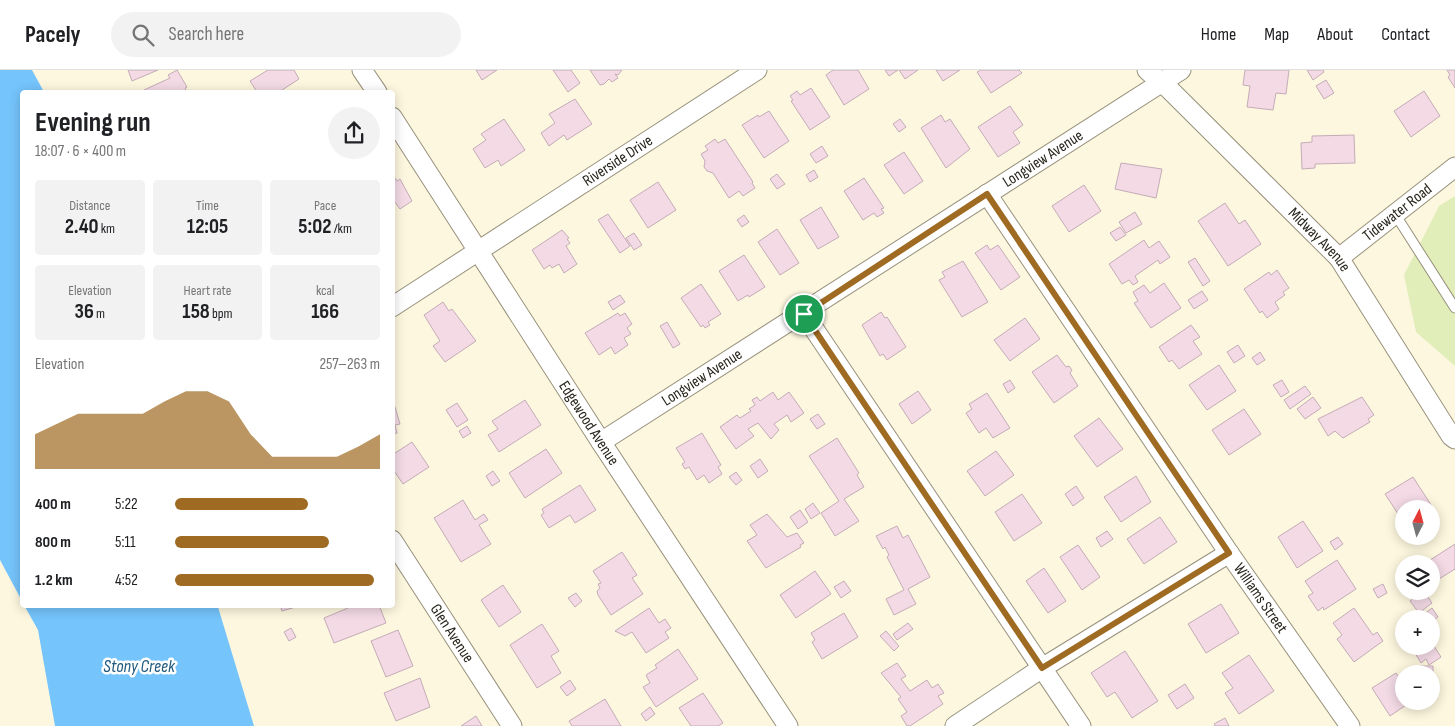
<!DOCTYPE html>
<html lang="en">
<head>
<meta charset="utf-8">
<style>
	body { margin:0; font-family:"Sofia Sans Condensed",sans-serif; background:#f2f2f2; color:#202124; height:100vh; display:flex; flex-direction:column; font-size:19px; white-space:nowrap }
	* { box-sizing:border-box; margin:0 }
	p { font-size:16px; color:#757577 }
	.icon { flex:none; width:28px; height:28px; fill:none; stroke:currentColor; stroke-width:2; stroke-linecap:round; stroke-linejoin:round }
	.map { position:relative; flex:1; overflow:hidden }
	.side { position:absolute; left:20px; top:20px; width:375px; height:518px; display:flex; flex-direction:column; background:#fff; border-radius:5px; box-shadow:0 2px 12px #0003 }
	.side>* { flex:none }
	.needle { width:32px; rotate:6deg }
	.controls { position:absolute; left:1395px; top:430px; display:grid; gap:10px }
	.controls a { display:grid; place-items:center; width:45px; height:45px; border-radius:50%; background:#fff; box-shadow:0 2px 12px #0003; font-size:25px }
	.pin { position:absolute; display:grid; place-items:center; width:42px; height:42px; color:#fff; margin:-21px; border:2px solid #fff; border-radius:50%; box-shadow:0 1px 5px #0007 }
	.round { display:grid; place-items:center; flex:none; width:52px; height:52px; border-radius:26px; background:#f2f2f2 }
	.headline { display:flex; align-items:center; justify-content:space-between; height:85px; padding:0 15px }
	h1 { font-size:28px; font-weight:700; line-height:38px }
	.stats { display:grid; grid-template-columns:repeat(3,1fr); gap:8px; height:85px; padding:5px 15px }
	.stats div { display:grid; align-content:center; border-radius:5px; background:#f2f2f2; text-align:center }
	.stats b { font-size:21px; font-weight:700 }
	.stats small { font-size:14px; font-weight:400 }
	.stats p { font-size:14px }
	.chart { height:140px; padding:10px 15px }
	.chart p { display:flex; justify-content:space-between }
	.chart svg { width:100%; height:90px; margin-top:5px; fill:#9f6b22; opacity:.7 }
	ul { padding:0 15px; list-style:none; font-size:16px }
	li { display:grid; grid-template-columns:80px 60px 1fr; align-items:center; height:38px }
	li i { height:12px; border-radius:6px; background:#9f6b22 }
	header { display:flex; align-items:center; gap:30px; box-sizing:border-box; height:70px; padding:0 25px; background:#fff; border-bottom:1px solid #e0e0e0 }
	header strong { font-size:24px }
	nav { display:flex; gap:28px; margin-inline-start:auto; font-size:18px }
	.search { width:350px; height:45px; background:#f2f2f2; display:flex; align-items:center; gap:12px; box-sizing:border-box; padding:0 18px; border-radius:28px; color:#757577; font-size:19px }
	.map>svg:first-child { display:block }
	.green { fill:#e1eeb9 }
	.water { fill:#75c4fc }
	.building { fill:#f3dae5; stroke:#c4acb7 }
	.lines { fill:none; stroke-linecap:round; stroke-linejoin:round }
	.lane-casing { stroke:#97917c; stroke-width:11 }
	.street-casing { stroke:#97917c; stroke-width:21 }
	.lane { stroke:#fff; stroke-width:9 }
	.street { stroke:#fff; stroke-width:19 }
	.route-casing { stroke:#fff; stroke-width:10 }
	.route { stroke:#9f6b22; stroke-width:6 }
	.labels { text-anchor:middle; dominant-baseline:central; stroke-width:5; stroke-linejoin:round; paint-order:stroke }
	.street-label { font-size:16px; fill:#27241c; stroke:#fff }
	.water-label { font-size:18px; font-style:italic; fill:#205a7f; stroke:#fff }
</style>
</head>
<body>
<header>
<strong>Pacely</strong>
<div class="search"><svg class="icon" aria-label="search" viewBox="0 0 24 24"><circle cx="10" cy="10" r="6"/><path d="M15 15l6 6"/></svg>Search here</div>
<nav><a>Home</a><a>Map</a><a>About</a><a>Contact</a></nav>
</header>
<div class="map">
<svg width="1455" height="656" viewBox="0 0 1455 656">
	<rect width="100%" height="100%" fill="#fdf7df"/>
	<path class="green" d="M1455 126V296L1416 262 1404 205 1439 136Z"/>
	<path class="water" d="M0 0H32L44 22H22V531L0 490Z
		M24 535H213L218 537 254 656H55L38 560Z"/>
	<path class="building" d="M128 0H158L132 11Z
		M177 0 187 17 185 18 187 22H145L144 20 170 8 168 5Z
		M268 0H294L299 9 279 22H257L250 11Z
		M476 0H497L482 10Z
		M553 0H571L580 13 568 22Z
		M590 0H622L618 5 615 4 618 8 612 12 609 9 604 14 600 15Z
		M833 0H858L869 19 844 35 826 5Z
		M885 0H898L889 6Z
		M899 0H918L905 9Z
		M936 0H960L943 11Z
		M981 0H1019L1022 3 991 23 977 2Z
		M1245 0H1289L1286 24 1276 23 1273 40 1247 37 1250 16 1243 15Z
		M1307 0H1323L1324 2 1313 10Z
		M1447 0H1455V18L1448 7 1450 5Z
		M1326 10 1334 23 1324 29 1316 16Z
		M811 18 830 47 810 60 791 31 793 30 790 26 797 21 800 25Z
		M1424 21 1440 46 1411 67 1394 41Z
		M575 29 592 54 567 70 564 65 549 76 541 63 555 53 549 44Z
		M1010 36 1023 55 1013 62 1020 73 998 87 978 57Z
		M769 41 789 71 764 88 742 55 758 45 759 47Z
		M941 45 945 52 950 49 970 79 946 98 921 58Z
		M504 49 525 80 501 96 498 90 485 98 473 79 486 70 481 64Z
		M900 49 906 57 899 62 893 54Z
		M1354 65 1355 93 1315 94V98L1302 99 1301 73 1312 72V66Z
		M715 69 718 73 725 69 753 112 752 113 755 118 743 126 739 121 729 128 713 103 707 101 704 97 705 91 701 84 708 80 705 76Z
		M822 76 828 86 816 93 810 84Z
		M904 82 923 111 904 124 884 95Z
		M1121 93 1162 99 1156 128 1115 119Z
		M814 100 818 107 810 112 806 105Z
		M777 104 785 114 777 119 770 109Z
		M393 105 397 111 400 109 412 131 400 139 394 131 392 132Z
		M864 108 884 138 881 139 884 143 877 147 874 143 863 150 844 121Z
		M658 112 676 140 648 158 630 130Z
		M1084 115 1101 141 1069 162 1052 136Z
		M1225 133 1239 154 1245 150 1261 174 1228 196 1198 151Z
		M821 137 839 167 818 179 800 150Z
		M1135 142 1142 154 1126 163 1119 152Z
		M608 144 630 176 620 183 598 150Z
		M744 145 749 152 742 157 737 150Z
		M1120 157 1126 165 1116 171 1110 163Z
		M777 159 799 193 780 205 758 172Z
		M562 160 569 168 567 169 570 173 566 176 577 194 564 203 559 194 552 198 550 195 544 199 532 180Z
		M634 163 642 175 634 180 626 168Z
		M1144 170 1149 178 1159 171 1170 187 1160 194 1158 190 1135 206 1138 212 1133 215 1129 210 1122 214 1109 194Z
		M987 175 990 180 998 175 1020 207 1001 220 975 183Z
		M744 185 765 217 749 227 748 225 738 231 719 201Z
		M1195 188 1210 211 1203 216 1188 192Z
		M963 191 988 232 962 247 939 210 945 207 942 202Z
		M1277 200 1289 218 1283 222 1285 225 1275 232 1279 239 1267 248 1262 241 1260 243 1244 219 1269 202 1271 205Z
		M1164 213 1181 238 1151 258 1134 233 1138 231 1133 222 1144 215 1150 223Z
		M701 214 721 244 708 252 710 255 705 258 703 255 701 257 681 228Z
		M1202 221 1208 230 1194 239 1188 230Z
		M620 225 625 232 613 240 608 232Z
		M443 232 449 241 452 239 476 271 445 292 433 276 440 271 424 245Z
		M881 242 885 248 887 247 906 277 887 290 883 284 880 286 862 255Z
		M618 243 620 246 625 243 632 254 627 258 631 264 624 268 628 275 615 284 611 277 599 285 585 263Z
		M1025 248 1040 269 1010 291 994 270Z
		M667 252 680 274 673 278 660 256Z
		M1191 255 1200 267 1193 271 1202 284 1179 299 1172 290 1169 292 1159 277Z
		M1238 275 1245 286 1234 293 1227 282Z
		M1260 282 1265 290 1257 295 1252 288Z
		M1057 285 1066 297 1069 296 1072 300 1070 303 1078 316 1054 333 1032 302Z
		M1219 295 1236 321 1207 340 1189 315Z
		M1010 310 1015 318 1008 323 1003 314Z
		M1282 310 1289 322 1281 327 1273 315Z
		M1305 316 1311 324 1290 339 1284 330Z
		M918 321 931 340 912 354 899 334Z
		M773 322 778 330 789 322 804 343 791 352 787 345 774 354 779 360 771 369 758 353 748 359 754 366 736 379 720 357 737 345 740 348 751 341 749 339 755 335 752 330 757 327 760 331Z
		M987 323 1010 358 993 368 986 358 979 363 966 343 972 339 969 334Z
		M392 327 400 354 395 355 397 363 392 364Z
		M1313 327 1321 338 1305 349 1297 339Z
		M1362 327 1374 345 1368 349 1370 352 1343 368 1335 361 1328 366 1318 349Z
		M525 330 541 355 499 382 488 365 498 359 492 351Z
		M457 333 468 350 457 357 446 340Z
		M1244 339 1261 364 1229 385 1212 360Z
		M818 344 825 354 817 359 810 349Z
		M1099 348 1123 379 1097 397 1074 366Z
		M467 356 471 363 463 368 459 361Z
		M702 363 721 395 718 397 722 404 709 413 704 405 697 410 689 397 685 399 682 394 685 392 676 378Z
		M837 368 859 403 857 405 864 417 844 429 859 451 835 466 821 443 839 431 809 386Z
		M412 372 429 397 403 414 392 398V385Z
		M546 379 562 403 525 428 509 403Z
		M996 381 1014 405 985 426 967 401Z
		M760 389 768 401 758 408 750 396Z
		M493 401 500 411 492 416 486 406Z
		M736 402 742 410 736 415 729 407Z
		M1136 406 1151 432 1121 452 1104 427Z
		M1413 407 1435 441 1431 443V439H1404V453L1385 424Z
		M580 415 596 440 575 453 570 445 549 458 541 445 544 443 542 439Z
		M1076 416 1084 428 1073 436 1065 424Z
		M1022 424 1042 453 1014 471 995 442Z
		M463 430 475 450 484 444 488 450 479 455 491 474 461 492 434 448Z
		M813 433 820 443 811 449 805 439Z
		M800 440 808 452 798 459 790 447Z
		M767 444 787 467 797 463 804 473 800 475 801 477 766 498 747 471 757 465 750 455Z
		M1160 447 1177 472 1144 494 1127 469Z
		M1303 451 1323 481 1297 498 1278 467Z
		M897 456 903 468 908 465 930 507 908 519 916 534 894 545 886 529 904 520 887 487 889 485 885 477 883 479 876 466Z
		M1107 461 1113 469 1101 477 1096 468Z
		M1338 467 1343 474 1335 480 1330 472Z
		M1455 474V499L1431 514V494H1424Z
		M1078 475 1100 507 1082 520 1060 487Z
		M622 482 637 505 632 508 643 524 611 545 598 525 597 521 600 518 598 514 601 513 593 501Z
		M1337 490 1356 519 1324 540 1323 537 1318 541 1308 526 1313 523 1305 511Z
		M1044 498 1066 531 1048 543 1026 511Z
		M815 501 831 524 796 548 780 525Z
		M844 511 851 521 841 528 834 517Z
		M1383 514 1387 523 1378 528 1373 519Z
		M503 515 521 542 499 557 481 530Z
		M1424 521 1432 533 1419 543 1410 531Z
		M576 523 582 531 575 537 568 528Z
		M1221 534 1239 563 1206 583 1188 554Z
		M280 535H298L299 536 282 541Z
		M347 535H379L386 553 334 573 324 548 348 538Z
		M649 538 659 553 665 549 671 558 665 562 669 568 646 583 632 562 625 566 615 561Z
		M1354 538 1373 565 1377 562 1383 571 1354 592 1337 569 1342 565 1333 553Z
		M1432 538 1438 547 1431 552V549H1421L1420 547Z
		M844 543 858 567 822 589 812 572 815 570 811 563Z
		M908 553 913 559 897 570 893 564Z
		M542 554 559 581 551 586 561 603 537 618 510 575Z
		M291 558 296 567 289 571 284 562Z
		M398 560 413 596 386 607 371 571Z
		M886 561 899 576 894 581 880 566Z
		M1432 573 1441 587 1429 595 1426 589 1421 593 1415 583 1427 576H1431Z
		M678 579 698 609 656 637 643 617 650 613 646 605 657 598 655 595Z
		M1125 581 1158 631 1132 648 1115 622 1107 627 1091 603Z
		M1249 585 1274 621 1239 644 1225 623 1233 618 1222 603Z
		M897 593 906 606 901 609 910 621 927 610 932 618 938 614 944 623 938 626 943 634 910 656H907L901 646 907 642 898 629 901 627 881 603Z
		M1416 596H1433V607L1431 604H1416Z
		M1396 603 1404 614V631H1412L1390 646 1372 618Z
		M420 608 430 637 396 651 384 623Z
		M570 610 576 619 567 626 560 617Z
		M1185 614 1194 628 1177 639 1168 625Z
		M703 623 723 653 718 656H691L679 638Z
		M605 629 621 656H572L569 651Z
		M650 637 655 644 646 651 641 644Z
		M476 646 482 656H461Z
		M1225 648 1229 656H1215L1214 654Z"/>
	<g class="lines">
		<defs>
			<path id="lane" d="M1395 144 1455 238"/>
			<g id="street">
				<path d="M362 0 377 22"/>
				<path id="s1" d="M1147 0 1168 18 1339 188 1451 366 1455 369"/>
				<path id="s2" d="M392 47 601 372 788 656"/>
				<path id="s3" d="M987 124 1229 483 1350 656"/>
				<path id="s4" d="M1339 188 1455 97"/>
				<path id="s5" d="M392 237 757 0"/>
				<path d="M804 244 1081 656"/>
				<path id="s6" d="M601 372 1181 0"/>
				<path id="s7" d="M392 470 512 656"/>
				<path d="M955 656 1042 598 1229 483"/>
			</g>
		</defs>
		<use href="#lane" class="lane-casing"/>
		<use href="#street" class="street-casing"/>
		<use href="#lane" class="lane"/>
		<use href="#street" class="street"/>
	</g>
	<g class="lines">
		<defs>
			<path id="route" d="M987 124 1229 483 1042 598 804 244Z"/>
		</defs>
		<use href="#route" class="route-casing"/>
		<use href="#route" class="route"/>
	</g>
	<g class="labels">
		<g class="street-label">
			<text stroke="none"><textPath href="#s6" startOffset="525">Longview Avenue</textPath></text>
			<text stroke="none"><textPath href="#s5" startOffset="269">Riverside Drive</textPath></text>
			<text stroke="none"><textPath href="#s4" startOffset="74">Tidewater Road</textPath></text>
			<text stroke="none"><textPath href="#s1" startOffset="242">Midway Avenue</textPath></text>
			<text stroke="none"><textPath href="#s6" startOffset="120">Longview Avenue</textPath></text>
			<text stroke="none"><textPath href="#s2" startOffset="364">Edgewood Avenue</textPath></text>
			<text stroke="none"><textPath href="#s3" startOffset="488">Williams Street</textPath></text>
			<text stroke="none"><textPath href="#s7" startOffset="111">Glen Avenue</textPath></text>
		</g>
		<g class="water-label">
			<text x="139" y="596">Stony Creek</text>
		</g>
	</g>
</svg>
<div class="controls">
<a><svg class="needle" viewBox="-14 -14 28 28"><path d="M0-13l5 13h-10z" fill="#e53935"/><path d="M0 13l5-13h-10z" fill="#757577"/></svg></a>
<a><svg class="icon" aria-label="layers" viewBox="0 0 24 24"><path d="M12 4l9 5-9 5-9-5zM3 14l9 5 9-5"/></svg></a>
<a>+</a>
<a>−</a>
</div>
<div class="pin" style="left:804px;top:244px;background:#1e9e55"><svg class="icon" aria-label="arrive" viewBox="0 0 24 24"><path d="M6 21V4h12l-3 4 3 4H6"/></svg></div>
<section class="side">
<div class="headline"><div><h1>Evening run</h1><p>18:07 · 6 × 400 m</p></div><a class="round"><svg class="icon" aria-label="share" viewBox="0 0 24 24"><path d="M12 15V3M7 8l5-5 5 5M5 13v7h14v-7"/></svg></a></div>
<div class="stats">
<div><p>Distance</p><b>2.40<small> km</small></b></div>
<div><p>Time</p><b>12:05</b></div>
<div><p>Pace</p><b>5:02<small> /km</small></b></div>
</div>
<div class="stats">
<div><p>Elevation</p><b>36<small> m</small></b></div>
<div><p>Heart rate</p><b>158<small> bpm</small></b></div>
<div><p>kcal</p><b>166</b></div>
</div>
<div class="chart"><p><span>Elevation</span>257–263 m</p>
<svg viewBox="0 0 160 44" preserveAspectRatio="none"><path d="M0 44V27L10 22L20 17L30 17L40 17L50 17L60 11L70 6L80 6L90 11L100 27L110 38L120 38L130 38L140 38L150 33L160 27V44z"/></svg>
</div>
<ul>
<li><b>400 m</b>5:22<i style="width:65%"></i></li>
<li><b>800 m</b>5:11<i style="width:75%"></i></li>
<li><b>1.2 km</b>4:52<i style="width:97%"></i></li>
</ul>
</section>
</div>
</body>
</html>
